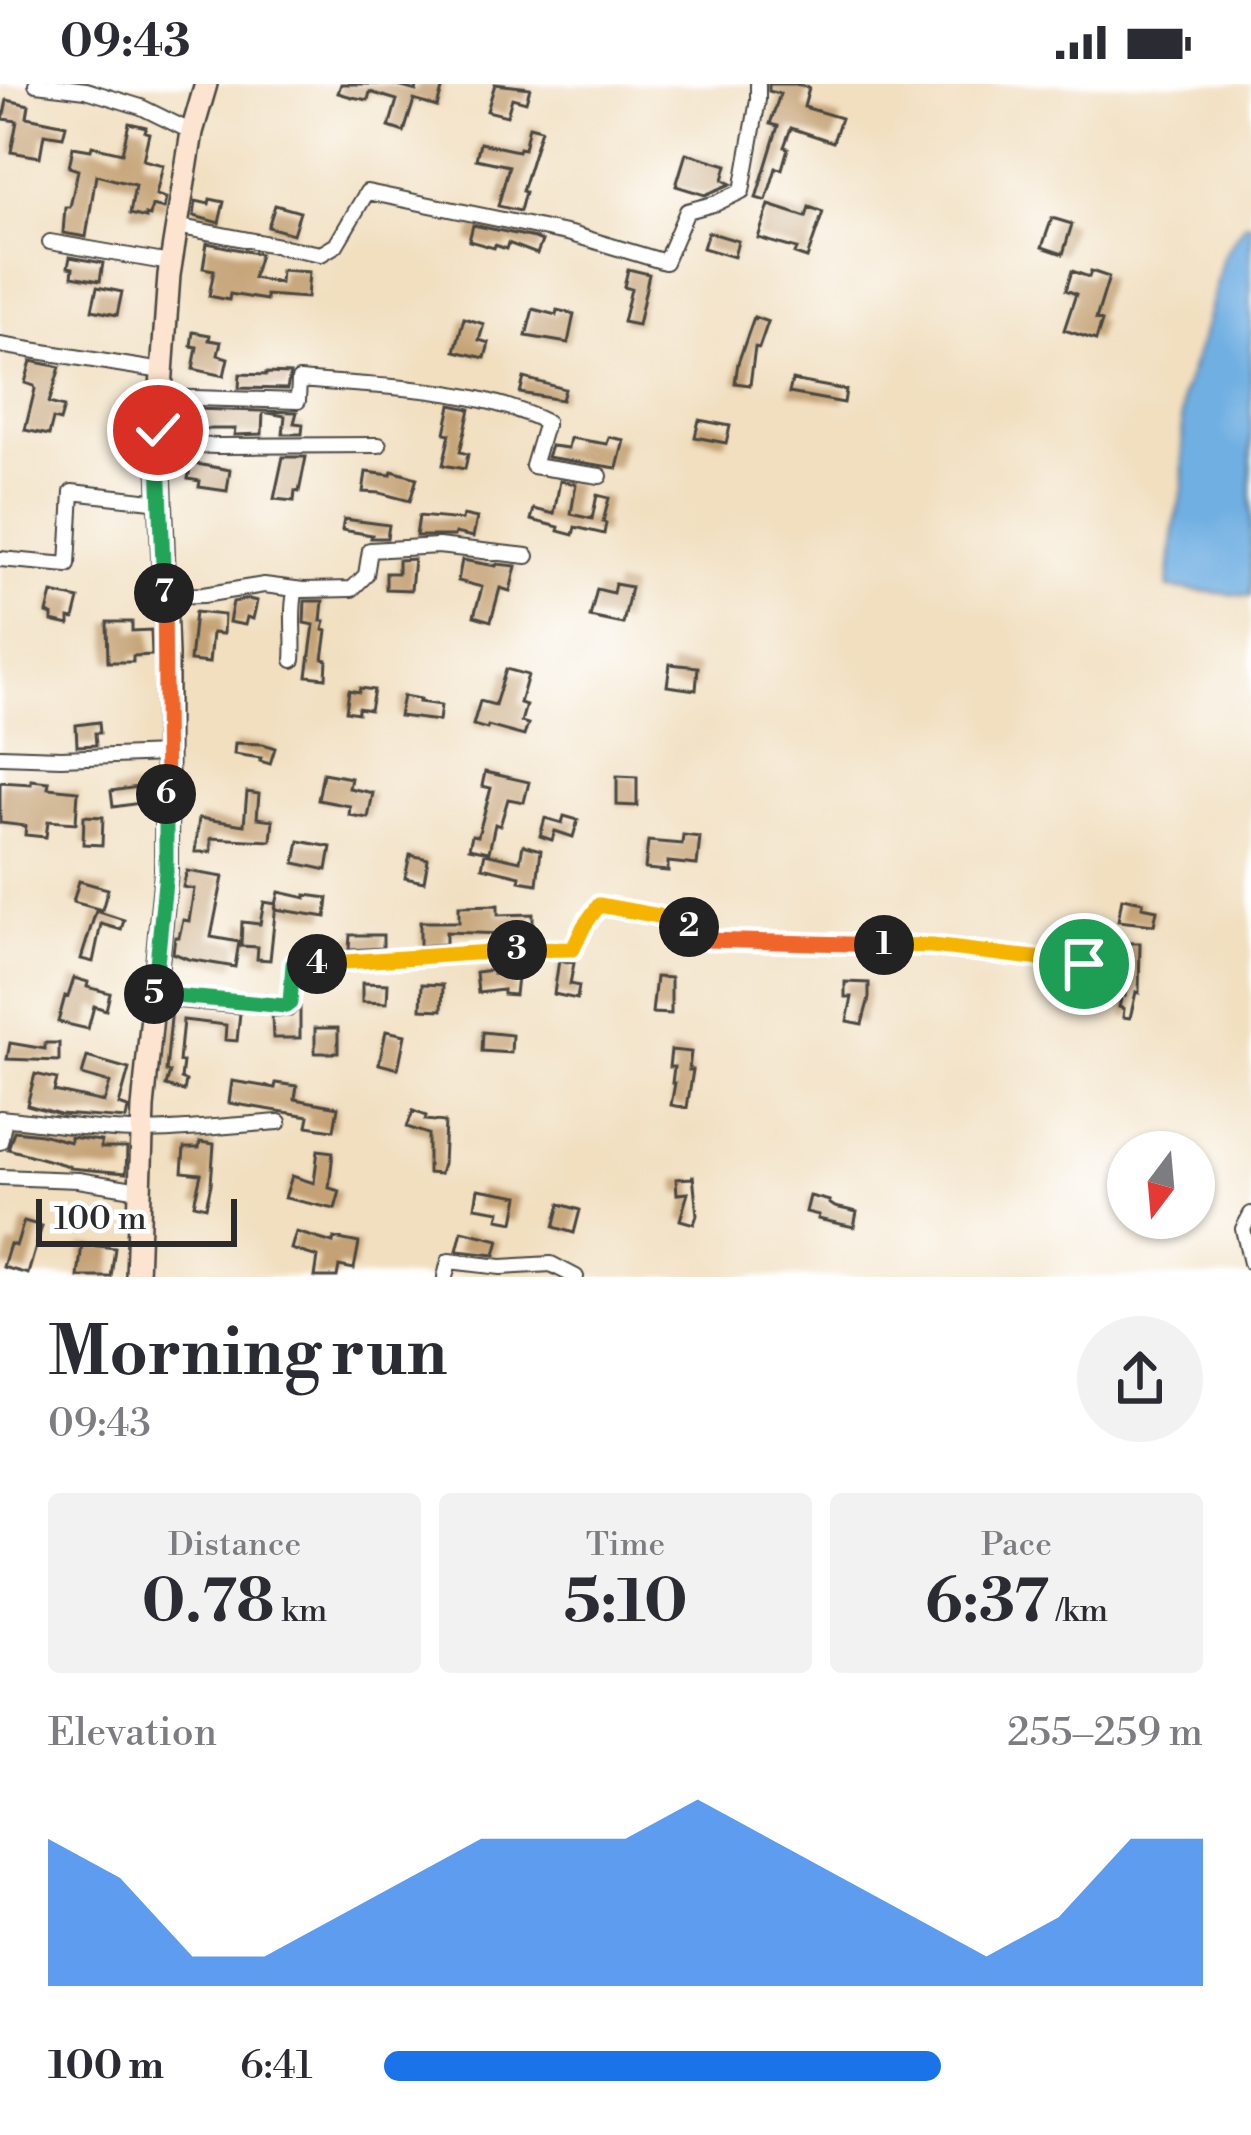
<!DOCTYPE html>
<html lang="en">
<head>
<meta charset="utf-8">
<style>
	body { margin:0; font-family:"Libre Bodoni",serif; background:#f2f2f3; color:#2b2b33; height:100vh; display:flex; flex-direction:column; font-size:45px; white-space:nowrap }
	* { box-sizing:border-box; margin:0 }
	p { font-size:39px; color:#7c7c81 }
	.icon { flex:none; width:66px; height:66px; fill:none; stroke:currentColor; stroke-width:2; stroke-linecap:round; stroke-linejoin:round }
	.map { position:relative; height:1193px; overflow:hidden }
	.details { display:flex; flex-direction:column; background:#fff; flex:1 }
	.details>* { flex:none }
	.needle { width:78px; rotate:196deg }
	.tools { position:absolute; left:1107px; top:1047px; display:grid; gap:24px }
	.tools a { display:grid; place-items:center; width:108px; height:108px; border-radius:50%; background:#fff; box-shadow:0 3px 9px #0004; font-size:60px }
	.scale { position:absolute; left:36px; bottom:30px; width:201px; box-sizing:border-box; padding-left:12px; border:6px solid #2b2b2b; border-top:0; font-size:33px; line-height:42px; white-space:nowrap; color:#2b2b2b; -webkit-text-stroke:9px #fff; paint-order:stroke }
	.pin { position:absolute; display:grid; place-items:center; width:102px; height:102px; color:#fff; margin:-51px; border:6px solid #fff; border-radius:50%; box-shadow:0 3px 12px #0007 }
	.km { position:absolute; width:60px; height:60px; margin:-30px; border-radius:50%; background:#222; color:#fff; font-size:33px; line-height:60px; text-align:center }
	.round { display:grid; place-items:center; flex:none; width:126px; height:126px; border-radius:63px; background:#f2f2f3 }
	.summary { display:flex; align-items:center; justify-content:space-between; height:204px; padding:0 48px }
	h1 { font-size:66px; font-weight:700; line-height:90px }
	.figures { display:grid; grid-template-columns:repeat(3,1fr); gap:18px; height:204px; padding:12px 48px }
	.figures div { display:grid; align-content:center; border-radius:12px; background:#f2f2f3; text-align:center }
	.figures b { font-size:60px; font-weight:700 }
	.figures small { font-size:33px; font-weight:400 }
	.figures p { font-size:33px }
	.chart { height:336px; padding:24px 48px }
	.chart p { display:flex; justify-content:space-between }
	.chart svg { width:100%; height:216px; margin-top:12px; fill:#1a73e8; opacity:.7 }
	ul { padding:0 48px; list-style:none; font-size:39px }
	li { display:grid; grid-template-columns:192px 144px 1fr; align-items:center; height:90px }
	li i { height:30px; border-radius:15px; background:#1a73e8 }
	.status { display:flex; justify-content:space-between; align-items:center; height:84px; padding:0 60px; background:#fff; direction:ltr }
	.status svg { height:33px; fill:currentColor }
	.map>svg:first-child { display:block }
	.water { fill:#6fafe2; stroke:#4d6d86; stroke-width:3 }
	.building { fill:#c4a274 }
	.lines { fill:none; stroke-linecap:round; stroke-linejoin:round }
	.minor-casing { stroke:#494641; stroke-width:18 }
	.secondary-casing { stroke:#494641; stroke-width:26 }
	.minor { stroke:#fff; stroke-width:14 }
	.secondary { stroke:#fde4d0; stroke-width:21 }
	.split-1-casing { stroke:#fff; stroke-width:24 }
	.split-2-casing { stroke:#fff; stroke-width:24 }
	.split-3-casing { stroke:#fff; stroke-width:24 }
	.split-4-casing { stroke:#fff; stroke-width:24 }
	.split-5-casing { stroke:#fff; stroke-width:24 }
	.split-6-casing { stroke:#fff; stroke-width:24 }
	.split-7-casing { stroke:#fff; stroke-width:24 }
	.split-8-casing { stroke:#fff; stroke-width:24 }
	.split-1 { stroke:#f5b400; stroke-width:15 }
	.split-2 { stroke:#f0652b; stroke-width:15 }
	.split-3 { stroke:#f5b400; stroke-width:15 }
	.split-4 { stroke:#f5b400; stroke-width:15 }
	.split-5 { stroke:#22a559; stroke-width:15 }
	.split-6 { stroke:#22a559; stroke-width:15 }
	.split-7 { stroke:#f0652b; stroke-width:15 }
	.split-8 { stroke:#22a559; stroke-width:15 }
</style>
</head>
<body>
<div class="status"><b>09:43</b><svg viewBox="0 0 49 12"><path d="M0 12V9h3v3zM5 12V6h3v6zM10 12V3h3v9zM15 12V0h3v12zM26 1h20v11H26zM47 4h2v5h-2z"/></svg></div>
<div class="map">
<svg width="1251" height="1193" viewBox="0 0 1251 1193">
	<rect width="100%" height="100%" fill="#fff"/>
	<filter id="ink" filterUnits="userSpaceOnUse"><feTurbulence type="fractalNoise" baseFrequency=".00833" numOctaves="2"/><feDisplacementMap in="SourceGraphic" scale="24" xChannelSelector="R" yChannelSelector="G"/><feConvolveMatrix kernelMatrix="1 2 1 2 8 2 1 2 1" color-interpolation-filters="sRGB"/></filter>
	<filter id="wash" filterUnits="userSpaceOnUse"><feTurbulence type="fractalNoise" baseFrequency=".004" numOctaves="4" result="noise"/><feDisplacementMap in="SourceGraphic" scale="48" xChannelSelector="R" yChannelSelector="G"/><feGaussianBlur stdDeviation="2.7" result="paint"/><feColorMatrix in="noise" values="0 0 0 0 0 0 0 0 0 0 0 0 0 0 0 0 0 1.4 0 .05"/><feComposite in="paint" operator="in"/></filter>
	<g filter="url(#wash)">
		<rect width="100%" height="100%" fill="#f1dfc0"/>
		<path class="water" d="M1251 139V512L1168 504 1174 444 1183 403 1182 312 1204 248 1223 173 1244 140Z"/>
		<g id="blocks">
			<path class="building" d="M341 0H391L416 7 418 0 443 2 437 23 414 16 404 48 389 43 397 16 370 8 368 16 352 13 338 9Z
				M495 0 530 4 526 18 512 14 507 32 487 27Z
				M769 0H796L809 4 804 23 841 34 833 58 791 44 784 63 788 64 782 85 776 84 766 117 756 114 778 42 770 40 780 10 769 7Z
				M7 16 29 21 27 33 66 41 63 53 44 50 40 73 11 68 17 37 3 35Z
				M129 39 146 43 145 48 149 49 143 76 163 81 156 111 166 114 164 125 152 122 150 132 146 131V134L130 130 135 101 96 91 86 153 63 149 65 123H70L78 86 69 83 73 63 91 66 92 62 122 69Z
				M529 42 541 45 522 107 525 108 520 127 498 122 509 82 476 75 480 59 518 67 519 64 524 65Z
				M686 69 727 81 723 96 731 100 705 111 676 102Z
				M210 115 224 118 219 139 194 132 196 117 209 120Z
				M275 121 300 128 293 150 268 143Z
				M769 121 806 133 809 123 823 128 807 174 795 170 797 165 758 154Z
				M1052 134 1072 140 1063 170 1042 163Z
				M473 141 535 154 542 157 537 170 508 159 506 165 495 161 494 164 469 157Z
				M708 148 738 157 734 173 703 164Z
				M207 159 260 170 253 194 280 199 281 186 309 188 307 214 266 211V216L230 210 229 216 209 212 214 186 203 184Z
				M70 173 103 179 100 197 72 192 73 184 68 183Z
				M628 185 649 190 638 241 623 238 631 205 624 203Z
				M1072 187 1089 193 1091 187 1109 193 1096 235 1102 237 1096 256 1064 246 1076 210 1066 206Z
				M97 203 122 208 117 231 92 226Z
				M533 225 556 231 557 226 574 230 568 259 526 252Z
				M754 233 768 238 759 264 755 263 750 301 735 299 738 279Z
				M464 234 484 240 479 256 489 259 485 274 455 267Z
				M193 248 210 251 209 256 221 258 218 271 228 274 224 292 193 285 197 263 191 262Z
				M31 277 60 283 49 319 64 323 60 337 53 335 49 351 25 346 35 305 34 302 25 299Z
				M266 289 290 290 287 305 239 304 240 290 266 291Z
				M524 294 565 305 562 316 520 309Z
				M792 296 846 306 844 319 789 309Z
				M451 321 470 325 460 368 468 370 465 385 443 381 450 350 445 349Z
				M193 325 297 328 294 339 303 340 302 350H283L285 332 263 328 262 350 234 351 235 345H193Z
				M699 336 730 342 726 359 695 353Z
				M609 353 624 356 617 384 547 373 551 362 568 364 570 354 607 360Z
				M283 373H306L299 408 295 407 294 417 274 415Z
				M191 379 230 386 227 407 199 403 200 397 188 395Z
				M392 387 417 394 410 417 380 409 363 408 366 388 391 391Z
				M560 397 576 400 571 430 592 435 597 411 609 414 603 438 606 439 604 450 575 443 573 451 558 447 559 443 531 436 534 425 554 430Z
				M463 431 477 434 473 453 455 449 454 452H416L419 432 462 436Z
				M344 435 389 441 387 454H371L372 451 342 446Z
				M414 475 411 506 386 505V489H398V476Z
				M462 476 496 482 497 480 516 482 510 507 500 504 491 537 474 532 482 503 458 497Z
				M615 500 631 503 623 540 590 533 597 505 613 509Z
				M52 509 79 515 74 535 69 534V541L52 537V531L47 529Z
				M248 515 257 517 253 535 247 533 245 541 229 538 233 518Z
				M305 517H323L321 537H325L323 546 327 547 323 575 327 576 326 594 307 592 314 541 304 539Z
				M195 528 224 531 223 550 212 549 209 579 190 577Z
				M107 538H132V547L151 546 152 571 133 572V578H108Z
				M670 580 698 583 696 606 667 602Z
				M506 585 528 591 520 619 526 621 521 638 528 640 524 652 488 642 487 645 473 641 480 617 495 621Z
				M360 604 374 606 370 626 358 624V629L346 627 349 606 359 608Z
				M403 612 420 615 419 618 441 621 439 637 399 632Z
				M99 638 100 649H95L96 661 77 662 76 641Z
				M235 659 263 660 275 664 270 680 260 677 261 674 234 670Z
				M485 688 529 698 524 718 508 715 500 742 495 740 489 768 469 764 472 751 478 752 491 704 482 702Z
				M323 689 351 694 349 704 373 709 368 734 349 731 350 722 318 716Z
				M617 692 637 693V722L617 721Z
				M31 696 49 698 48 704 78 707 76 739 48 737 46 753 25 751 26 742 0 739V698L31 700Z
				M145 702 147 718 113 723 111 707Z
				M247 708 259 710 257 734 273 736 271 757 211 754V768H195L199 734 244 741Z
				M84 732 103 733 102 761 83 760Z
				M564 732 578 736 573 753 555 747 552 756 540 752 545 734 562 739Z
				M683 751 700 753 697 781 668 778V787L645 785 648 757 682 760Z
				M299 757 331 763 327 786 295 779Z
				M523 761 541 766 537 800 519 797 520 792 482 783 485 769 520 777Z
				M410 771 428 775 424 798 405 794Z
				M187 787 223 793 211 853 239 858 235 883 188 875 173 869 175 853H179L183 836 189 837 194 805 183 803Z
				M79 797 108 805 102 826 73 818Z
				M279 808 306 814V811L328 814 326 833 275 825Z
				M1122 814 1143 818 1142 823 1157 826 1154 841 1118 837Z
				M264 818 276 820 270 876 257 875 258 863 241 862 242 838 260 840Z
				M498 821V831L533 830V854L504 855V850L446 848V860L420 862V838H459V822Z
				M96 827 124 836 121 846 101 840 93 878 81 875Z
				M350 851H383V864L349 866Z
				M1126 859H1140L1139 909 1136 908 1130 934 1123 933 1124 925 1119 923 1122 911 1125 912 1128 887H1126Z
				M559 876 574 879 570 900 579 902 577 915 554 910Z
				M492 886 493 890 517 892 515 911 503 910V906L478 909 476 888Z
				M656 893 671 894V930L652 929Z
				M74 894 88 898 87 903 110 909 106 926 94 922 88 945 58 938 65 912 68 913Z
				M845 898 869 899V914L862 940 847 937 852 913H845Z
				M362 899 388 900 387 919 362 918Z
				M422 900 443 901 442 926 421 925Z
				M172 923 240 929 237 957 225 956 226 941 183 936 179 978H183L181 995 186 997 184 1007 166 1002 170 988 166 987Z
				M300 924V954H273L272 932H291Z
				M315 944H338V969H315Z
				M386 947 405 951 398 985 379 980Z
				M483 948 512 951 511 969 482 967Z
				M10 959 45 965V959H59V977L7 975Z
				M671 966 691 968 689 986H693L687 1024 671 1021 675 999H672L674 983H669Z
				M87 973 129 985 119 1021 128 1024 126 1035 60 1030 27 1021 35 990 57 995 54 1007 104 1018 110 999 82 991Z
				M232 997 275 1004 276 999 297 1002 295 1015 338 1023 334 1046 307 1042 309 1032 229 1019Z
				M413 1027 426 1032 425 1036 445 1038 443 1080 440 1090 428 1089V1050L407 1043Z
				M14 1047 41 1050 70 1058V1053L101 1057V1064H127L126 1089 69 1084V1082L8 1065Z
				M200 1058 214 1060 211 1100 206 1123 194 1120 201 1090 182 1088 184 1064H199Z
				M318 1066 333 1068 329 1104 340 1107 335 1125 285 1114 292 1092 314 1099Z
				M693 1091 697 1131 694 1140 680 1136 688 1109 677 1110 676 1095 692 1094Z
				M478 1105 519 1112 514 1138 498 1135 500 1127 475 1123Z
				M810 1112 830 1117 829 1119 835 1123 857 1128 854 1143 818 1135 819 1131 806 1128Z
				M560 1120 580 1126 574 1149 554 1143Z
				M24 1137 42 1142 28 1190 3 1183 10 1160 16 1162Z
				M462 1147 499 1156 495 1171 457 1167Z
				M296 1148 333 1159 334 1154 359 1159 354 1185 339 1182 337 1193H315L318 1173 291 1165Z
				M82 1160 115 1164 111 1193H78Z"/>
		</g>
	</g>
	<g filter="url(#ink)">
		<use href="#blocks" fill-opacity="0" stroke="#494641" stroke-width="3"/>
		<g class="lines">
			<defs>
				<path id="minor" d="M36 0 86 6 141 23 192 48
					M176 142 321 170 336 161 367 108 571 150 665 178 687 127 717 119 742 107 758 16V0
					M50 158 170 179
					M0 261 162 287
					M160 313 298 317 299 296C378 303 474 302 546 338L533 382 600 392
					M159 360 217 362 379 361
					M0 475 68 481 72 408 161 418
					M164 512 203 511 264 501 303 506 352 505 366 491 370 466 438 462 527 472
					M293 576C295 553 290 525 296 505
					M0 672 61 674 166 670
					M154 910 286 922 290 919 293 880 444 872 498 866 573 865 583 842 599 821C629 827 687 831 705 856L932 862 1084 880
					M0 1034C47 1038 92 1047 139 1047 186 1047 233 1041 279 1038
					M0 1058 5 1035
					M0 1093 78 1096 140 1106
					M1251 1130 1243 1145 1251 1179
					M445 1193 449 1177 501 1183 551 1180 576 1193"/>
				<path id="secondary" d="M137 1193 143 1024 166 788 167 571 158 346 169 191 192 48 206 0"/>
			</defs>
			<use href="#minor" class="minor-casing"/>
			<use href="#secondary" class="secondary-casing"/>
			<use href="#minor" class="minor"/>
			<use href="#secondary" class="secondary"/>
		</g>
	</g>
	<g class="lines" filter="url(#ink)">
		<defs>
			<path id="split-1" d="M884 861 932 862 1084 880"/>
			<path id="split-2" d="M689 843 699 847 705 856 884 861"/>
			<path id="split-3" d="M517 866 573 865 584 842 599 821 659 832 689 843"/>
			<path id="split-4" d="M317 880 517 866"/>
			<path id="split-5" d="M154 910 286 922 290 919 293 880H317"/>
			<path id="split-6" d="M154 910 166 788V710"/>
			<path id="split-7" d="M164 509 166 710"/>
			<path id="split-8" d="M158 346 164 509"/>
		</defs>
		<use href="#split-1" class="split-1-casing"/>
		<use href="#split-2" class="split-2-casing"/>
		<use href="#split-3" class="split-3-casing"/>
		<use href="#split-4" class="split-4-casing"/>
		<use href="#split-5" class="split-5-casing"/>
		<use href="#split-6" class="split-6-casing"/>
		<use href="#split-7" class="split-7-casing"/>
		<use href="#split-8" class="split-8-casing"/>
		<use href="#split-1" class="split-1"/>
		<use href="#split-2" class="split-2"/>
		<use href="#split-3" class="split-3"/>
		<use href="#split-4" class="split-4"/>
		<use href="#split-5" class="split-5"/>
		<use href="#split-6" class="split-6"/>
		<use href="#split-7" class="split-7"/>
		<use href="#split-8" class="split-8"/>
	</g>
</svg>
<div class="tools">
<a><svg class="needle" viewBox="-14 -14 28 28"><path d="M0-13l5 13h-10z" fill="#e53935"/><path d="M0 13l5-13h-10z" fill="#7c7c81"/></svg></a>
</div>
<div class="scale">100 m</div>
<div class="pin" style="left:1084px;top:880px;background:#1e9e55"><svg class="icon" aria-label="arrive" viewBox="0 0 24 24"><path d="M6 21V4h12l-3 4 3 4H6"/></svg></div>
<div class="pin" style="left:158px;top:346px;background:#d93025"><svg class="icon" aria-label="check" viewBox="0 0 24 24"><path d="M5 12l5 5 9-10"/></svg></div>
<b class="km" style="left:884px;top:861px">1</b>
<b class="km" style="left:689px;top:843px">2</b>
<b class="km" style="left:517px;top:866px">3</b>
<b class="km" style="left:317px;top:880px">4</b>
<b class="km" style="left:154px;top:910px">5</b>
<b class="km" style="left:166px;top:710px">6</b>
<b class="km" style="left:164px;top:509px">7</b>
</div>
<section class="details">
<div class="summary"><div><h1>Morning run</h1><p>09:43</p></div><a class="round"><svg class="icon" aria-label="share" viewBox="0 0 24 24"><path d="M12 15V3M7 8l5-5 5 5M5 13v7h14v-7"/></svg></a></div>
<div class="figures">
<div><p>Distance</p><b>0.78<small> km</small></b></div>
<div><p>Time</p><b>5:10</b></div>
<div><p>Pace</p><b>6:37<small> /km</small></b></div>
</div>
<div class="chart"><p><span>Elevation</span>255–259 m</p>
<svg viewBox="0 0 160 44" preserveAspectRatio="none"><path d="M0 44V14L10 22L20 38L30 38L40 30L50 22L60 14L70 14L80 14L90 6L100 14L110 22L120 30L130 38L140 30L150 14L160 14V44z"/></svg>
</div>
<ul>
<li><b>100 m</b>6:41<i style="width:68%"></i></li>
</ul>
</section>
</body>
</html>
